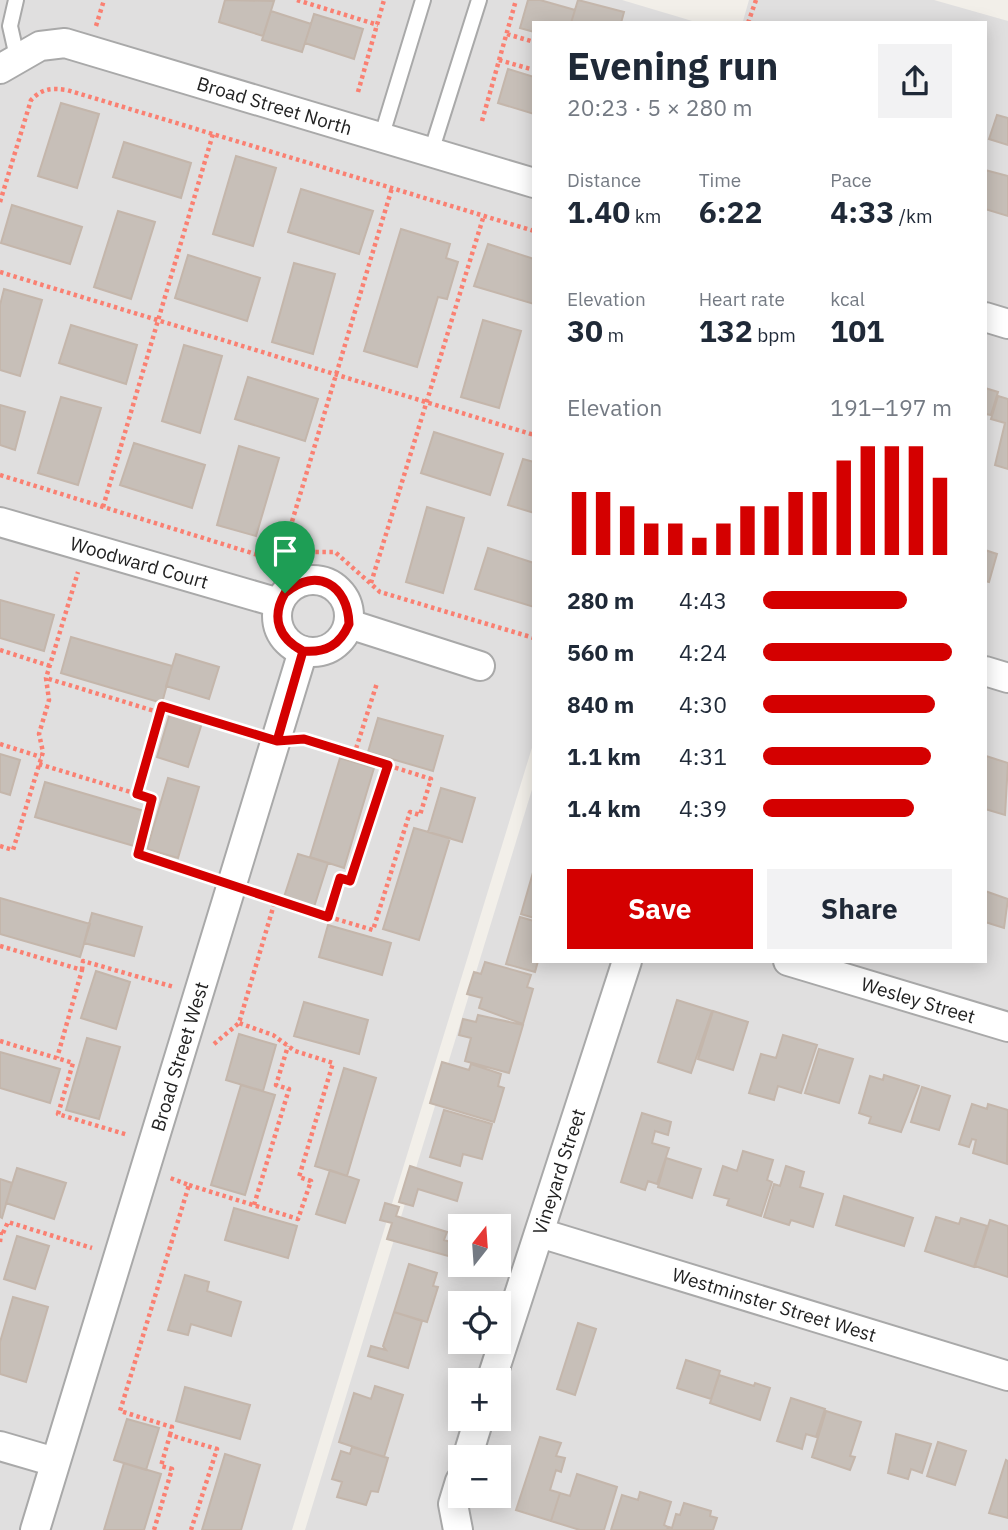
<!DOCTYPE html>
<html lang="en">
<head>
<meta charset="utf-8">
<style>
	body { margin:0; font-family:"IBM Plex Sans",sans-serif; background:#f2f2f3; color:#1f2937; height:100vh; display:flex; flex-direction:column; font-size:26px; white-space:nowrap }
	* { box-sizing:border-box; margin:0 }
	p { font-size:23px; color:#747a83 }
	.icon { flex:none; width:38px; height:38px; fill:none; stroke:currentColor; stroke-width:2; stroke-linecap:round; stroke-linejoin:round }
	.map { position:relative; flex:1; overflow:hidden }
	.drawer { position:absolute; left:532px; top:21px; width:455px; height:942px; display:flex; flex-direction:column; background:#fff; border-radius:0px; box-shadow:0 4px 18px #0003 }
	.drawer>* { flex:none }
	.needle { width:46px; rotate:17deg }
	.controls { position:absolute; left:448px; top:1214px; display:grid; gap:14px }
	.controls a { display:grid; place-items:center; width:63px; height:63px; border-radius:0px; background:#fff; box-shadow:0 4px 18px #0003; font-size:35px }
	.pin { position:absolute; display:grid; place-items:center; width:60px; height:60px; color:#fff; margin:-72px -30px; border-radius:50% 50% 50% 0; rotate:-45deg; box-shadow:0 0 7px #0007 }
	.pin .icon { rotate:45deg }
	.round { display:grid; place-items:center; flex:none; width:74px; height:74px; border-radius:0px; background:#f2f2f3 }
	.head { display:flex; align-items:center; justify-content:space-between; height:119px; padding:0 35px }
	h1 { font-size:38px; font-weight:700; line-height:52px }
	.stats { display:grid; grid-template-columns:repeat(3,1fr); gap:10px; height:119px; padding:7px 35px }
	.stats div { display:grid; align-content:center }
	.stats b { font-size:30px; font-weight:700 }
	.stats small { font-size:19px; font-weight:400 }
	.stats p { font-size:19px }
	.chart { height:196px; padding:14px 35px }
	.chart p { display:flex; justify-content:space-between }
	.chart svg { width:100%; height:126px; margin-top:7px; stroke:#d40000; stroke-width:6 }
	.primary-button { display:flex; gap:14px; margin-top:auto; padding:14px 35px }
	.primary-button a { flex:1; height:80px; border-radius:0px; background:#d40000; color:#fff; font-size:28px; font-weight:700; line-height:80px; text-align:center }
	.primary-button a+a { background:#f2f2f3; color:#1f2937 }
	ul { padding:0 35px; list-style:none; font-size:23px }
	li { display:grid; grid-template-columns:112px 84px 1fr; align-items:center; height:52px }
	li i { height:18px; border-radius:9px; background:#d40000 }
	.map>svg:first-child { display:block }
	.residential { fill:#e0dfdf; fill-rule:evenodd }
	.building { fill:#c7bfb8; stroke:#c4b6ab; stroke-width:2 }
	.lines { fill:none; stroke-linecap:round; stroke-linejoin:round }
	.service-casing { stroke:#a9a9a9; stroke-width:18 }
	.minor-casing { stroke:#a9a9a9; stroke-width:32 }
	.path { stroke:#fa8072; stroke-width:4.5; stroke-dasharray:3.5 3.5; stroke-linecap:butt }
	.service { stroke:#fff; stroke-width:14 }
	.minor { stroke:#fff; stroke-width:28 }
	.route-casing { stroke:#fff; stroke-width:14 }
	.route { stroke:#d40000; stroke-width:9 }
	.labels { text-anchor:middle; dominant-baseline:central; stroke-width:7; stroke-linejoin:round; paint-order:stroke }
	.street-label { font-size:19px; fill:#222; stroke:#fff }
</style>
</head>
<body>
<div class="map">
<svg width="1008" height="1530" viewBox="0 0 1008 1530">
	<rect width="100%" height="100%" fill="#f2efe9"/>
	<path class="residential" d="M0 0H622L699 23H534V741L292 1530H0Z
		M749 0H934L1008 21V1530H305L534 783V961H985V23H749L743 21ZM460 1227H499V1265H460ZM460 1304H499V1342H460ZM460 1381H499V1419H460ZM460 1458H499V1496H460Z"/>
	<path class="building" d="M225 0 274 1 263 36 219 22Z
		M528 0H540L575 10 571 23H534V32L520 28Z
		M578 0 624 12 621 23H571Z
		M271 11 311 24 302 52 262 40Z
		M314 14 363 29 354 59 305 43Z
		M508 69 534 77V114L498 103Z
		M61 103 99 114 77 188 38 176Z
		M997 115 1008 118V145L989 139Z
		M124 142 191 163 181 198 113 177Z
		M236 156 276 168 253 246 213 234Z
		M985 170 1008 176V216L985 209Z
		M301 189 373 211 359 254 288 232Z
		M12 205 82 227 70 264 1 243Z
		M118 211 155 222 131 299 94 287Z
		M401 229 450 244 446 258 458 262 447 299 438 297 417 367 364 351Z
		M488 244 534 259V304L474 286Z
		M188 255 260 278 247 321 175 298Z
		M294 263 335 274 313 354 272 342Z
		M4 289 42 300 20 376 0 370V305Z
		M483 320 521 331 499 408 461 397Z
		M71 325 137 345 126 384 59 363Z
		M184 345 222 356 200 433 162 421Z
		M248 377 318 399 305 441 235 419Z
		M985 388 998 392 991 415 985 414Z
		M998 396 1008 399V469L995 465 1005 423 991 419Z
		M61 397 101 408 78 485 38 473Z
		M0 405 25 412 15 450 0 445Z
		M434 432 503 454 490 495 421 473Z
		M134 443 205 465 192 508 120 485Z
		M239 446 279 458 256 536 217 525Z
		M523 459 534 462V513L508 505Z
		M427 507 464 518 443 593 406 582Z
		M488 548 534 563V607L475 589Z
		M985 550 997 554 989 582 985 581Z
		M0 600 54 615 44 651 0 638Z
		M71 637 172 666 162 703 61 673Z
		M176 654 219 667 209 699 166 686Z
		M170 713 202 723 188 767 157 757Z
		M378 718 443 736 433 771 368 752Z
		M0 754 20 760 10 795 0 792Z
		M986 756 1008 763 1005 815 985 809Z
		M340 758 374 768 344 868 310 857Z
		M168 778 199 787 178 858 147 849Z
		M45 782 144 811 134 846 35 817Z
		M441 788 475 798 462 842 428 832Z
		M414 828 450 838 419 940 383 929Z
		M298 854 328 863 314 907 284 897Z
		M534 869V918L521 914Z
		M985 891 1008 899 1004 928 985 922Z
		M0 898 90 924 80 957 0 934Z
		M92 913 142 927 134 956 84 943Z
		M520 917 534 921V961H538L535 972 506 964Z
		M328 925 391 943 382 975 319 957Z
		M485 962 531 975 527 987 533 989 523 1024 479 1008 482 998 467 994 474 972 481 974Z
		M96 971 130 982 116 1029 81 1018Z
		M677 1000 712 1011 691 1073 658 1062Z
		M304 1002 368 1020 359 1054 294 1036Z
		M713 1011 748 1022 733 1070 698 1059Z
		M478 1015 523 1025 509 1073 465 1061 471 1038 459 1035 463 1019 476 1022Z
		M239 1034 276 1045 263 1091 226 1080Z
		M783 1035 817 1045 801 1093 778 1086 774 1100 749 1093 761 1054 776 1058Z
		M87 1038 120 1047 99 1119 66 1110Z
		M819 1049 853 1059 839 1103 805 1093Z
		M0 1052 60 1069 50 1103 0 1088Z
		M442 1062 469 1070 471 1064 501 1074 498 1086 504 1088 494 1122 430 1103Z
		M344 1068 376 1078 347 1176 315 1166Z
		M884 1075 919 1086 901 1132 869 1123 871 1117 859 1113 870 1076 883 1080Z
		M241 1085 275 1095 245 1195 211 1185Z
		M922 1087 950 1096 939 1130 911 1122Z
		M972 1104 987 1109 988 1104 1008 1110 1007 1164 973 1153 976 1140 972 1139 969 1147 959 1144Z
		M444 1110 492 1124 482 1159 463 1154 460 1166 430 1157Z
		M642 1113 671 1122 668 1135 655 1131 652 1143 669 1148 657 1184 648 1181 645 1190 621 1182Z
		M743 1151 773 1160 767 1180 772 1182 761 1216 727 1205 729 1199 714 1195 723 1166 737 1171Z
		M666 1158 701 1169 692 1198 658 1187Z
		M410 1166 462 1183 457 1201 418 1189 413 1206 399 1202Z
		M786 1166 804 1172 800 1187 823 1194 813 1227 791 1220 789 1225 764 1217 774 1184 780 1186Z
		M17 1168 66 1183 54 1219 6 1203Z
		M330 1170 359 1180 345 1223 316 1214Z
		M0 1179 12 1183 2 1218 0 1217Z
		M844 1196 913 1218 904 1246 836 1225Z
		M385 1203 399 1207 396 1216 447 1232 444 1240 460 1245 459 1259 387 1239 392 1223 380 1220Z
		M234 1208 297 1226 288 1258 225 1240Z
		M936 1217 959 1224 961 1218 987 1226 974 1267 925 1251Z
		M990 1220 1008 1226V1277L975 1266Z
		M17 1236 49 1246 35 1289 4 1279Z
		M409 1264 437 1273 433 1286 438 1287 427 1322 394 1312Z
		M185 1275 209 1282 207 1291 241 1302 231 1336 191 1324 188 1335 168 1330Z
		M13 1297 48 1307 26 1382 0 1374V1342Z
		M394 1312 422 1321 408 1368 368 1356 371 1346 386 1350 383 1346Z
		M578 1323 596 1329 575 1395 557 1389Z
		M686 1360 720 1371 711 1399 677 1388Z
		M719 1375 754 1386 755 1383 770 1388 760 1420 710 1403Z
		M375 1386 403 1395 384 1457 339 1442 354 1393 371 1399Z
		M185 1387 250 1405 240 1439 176 1421Z
		M791 1398 825 1409 816 1437 806 1434 802 1449 777 1441Z
		M826 1411 861 1422 850 1456 855 1457 850 1470 812 1457Z
		M127 1419 159 1428 146 1470 114 1460Z
		M896 1434 931 1444 922 1473 911 1469 908 1479 888 1473Z
		M540 1437 561 1443 556 1456 565 1458 561 1472 556 1470 550 1490 560 1493 551 1521 516 1510Z
		M938 1442 966 1451 955 1485 927 1476Z
		M352 1447 388 1458 378 1492 371 1491 366 1505 337 1497 342 1482 332 1479 341 1451 350 1454Z
		M225 1454 260 1465 241 1530H202Z
		M1006 1460 1008 1461V1518L989 1513Z
		M124 1463 161 1474 144 1530H104Z
		M577 1474 617 1487 604 1530H580L551 1521 560 1493 570 1496Z
		M640 1492 671 1502 664 1525 668 1527 667 1530H611L622 1495 638 1500Z
		M684 1503 711 1511 710 1516 717 1518 713 1530H668L669 1527 672 1528 676 1514 680 1515Z"/>
	<g class="lines">
		<defs>
			<path id="service" d="M16 0 10 26 17 57
				M381 138 423 0
				M431 152 479 0"/>
			<g id="minor">
				<path id="s1" d="M0 69 40 46 65 43 534 183"/>
				<path d="M985 317 1008 324"/>
				<path id="s2" d="M0 522 279 603"/>
				<circle cx="313" cy="616" r="36"/>
				<path d="M349 624 480 666"/>
				<path d="M985 671 1008 678"/>
				<path id="s3" d="M788 961 1008 1027"/>
				<path id="s4" d="M540 1233 1008 1376"/>
				<path id="s5" d="M491 1381 627 961"/>
				<path d="M0 1446 55 1462"/>
				<path d="M467 1458 479 1419"/>
				<path id="s6" d="M35 1530 303 651"/>
				<path d="M458 1530 453 1504 460 1481"/>
			</g>
		</defs>
		<use href="#service" class="service-casing"/>
		<use href="#minor" class="minor-casing"/>
		<path class="path" d="M297 0 378 25
			M748 23 756 0
			M96 26 104 0
			M507 34 534 42
			M499 60 534 70
			M358 92 384 0
			M482 121 516 0
			M0 202 31 100C43 88 51 88 67 90L534 231
			M0 272 534 435
			M0 475 271 559 298 552H335L380 592 534 638
			M103 507 213 134
			M282 555 392 188
			M371 583 484 215
			M0 650 50 666
			M161 713 162 706 252 733
			M0 744 41 757
			M354 755 377 683
			M39 764 137 794 161 713 46 678
			M137 794 152 799 138 854 207 878
			M0 846 13 850 43 752 39 734 49 700 46 678 78 572
			M255 895 373 930 410 812 420 815 431 779 305 739
			M328 917 340 878 350 882 388 765
			M0 946 82 970 57 1058
			M82 970 83 961 174 987
			M0 1041 73 1063 58 1114 128 1135
			M214 1044 239 1023 275 901
			M189 1185 298 1219 311 1181 299 1177 333 1063 295 1051 273 1035 239 1023
			M254 1205 289 1089 276 1085 288 1046
			M3 1233 8 1222 92 1248
			M0 1242 1 1232
			M170 1435 172 1427 120 1411 189 1185 170 1178
			M154 1530 172 1469 161 1466 170 1435 217 1449 191 1530"/>
		<use href="#service" class="service"/>
		<use href="#minor" class="minor"/>
	</g>
	<g class="lines">
		<defs>
			<path id="route" d="M285 593C271 617 278 638 303 651L277 741 162 706 137 794 152 799 138 854 328 917 340 878 350 881 388 765 304 739 277 741 303 651C326 653 340 645 349 624 348 585 317 566 285 593"/>
		</defs>
		<use href="#route" class="route-casing"/>
		<use href="#route" class="route"/>
	</g>
	<g class="labels">
		<g class="street-label">
			<text stroke="none"><textPath href="#s1" startOffset="290">Broad Street North</textPath></text>
			<text stroke="none"><textPath href="#s2" startOffset="145">Woodward Court</textPath></text>
			<text stroke="none"><textPath href="#s3" startOffset="136">Wesley Street</textPath></text>
			<text stroke="none"><textPath href="#s6" startOffset="495">Broad Street West</textPath></text>
			<text stroke="none"><textPath href="#s5" startOffset="220">Vineyard Street</textPath></text>
			<text stroke="none"><textPath href="#s4" startOffset="245">Westminster Street West</textPath></text>
		</g>
	</g>
</svg>
<div class="controls">
<a><svg class="needle" viewBox="-14 -14 28 28"><path d="M0-13l5 13h-10z" fill="#e53935"/><path d="M0 13l5-13h-10z" fill="#747a83"/></svg></a>
<a><svg class="icon" aria-label="locate" viewBox="0 0 24 24"><circle cx="12" cy="12" r="6"/><path d="M12 2v4M12 18v4M2 12h4M18 12h4"/></svg></a>
<a>+</a>
<a>−</a>
</div>
<div class="pin" style="left:285px;top:593px;background:#1e9e55"><svg class="icon" aria-label="arrive" viewBox="0 0 24 24"><path d="M6 21V4h12l-3 4 3 4H6"/></svg></div>
<section class="drawer">
<div class="head"><div><h1>Evening run</h1><p>20:23 · 5 × 280 m</p></div><a class="round"><svg class="icon" aria-label="share" viewBox="0 0 24 24"><path d="M12 15V3M7 8l5-5 5 5M5 13v7h14v-7"/></svg></a></div>
<div class="stats">
<div><p>Distance</p><b>1.40<small> km</small></b></div>
<div><p>Time</p><b>6:22</b></div>
<div><p>Pace</p><b>4:33<small> /km</small></b></div>
</div>
<div class="stats">
<div><p>Elevation</p><b>30<small> m</small></b></div>
<div><p>Heart rate</p><b>132<small> bpm</small></b></div>
<div><p>kcal</p><b>101</b></div>
</div>
<div class="chart"><p><span>Elevation</span>191–197 m</p>
<svg viewBox="0 0 160 44" preserveAspectRatio="none"><path d="M5 44V22M15 44V22M25 44V27M35 44V33M45 44V33M55 44V38M65 44V33M75 44V27M85 44V27M95 44V22M105 44V22M115 44V11M125 44V6M135 44V6M145 44V6M155 44V17"/></svg>
</div>
<ul>
<li><b>280 m</b>4:43<i style="width:76%"></i></li>
<li><b>560 m</b>4:24<i style="width:100%"></i></li>
<li><b>840 m</b>4:30<i style="width:91%"></i></li>
<li><b>1.1 km</b>4:31<i style="width:89%"></i></li>
<li><b>1.4 km</b>4:39<i style="width:80%"></i></li>
</ul>
<div class="primary-button"><a>Save</a><a>Share</a></div>
</section>
</div>
</body>
</html>
